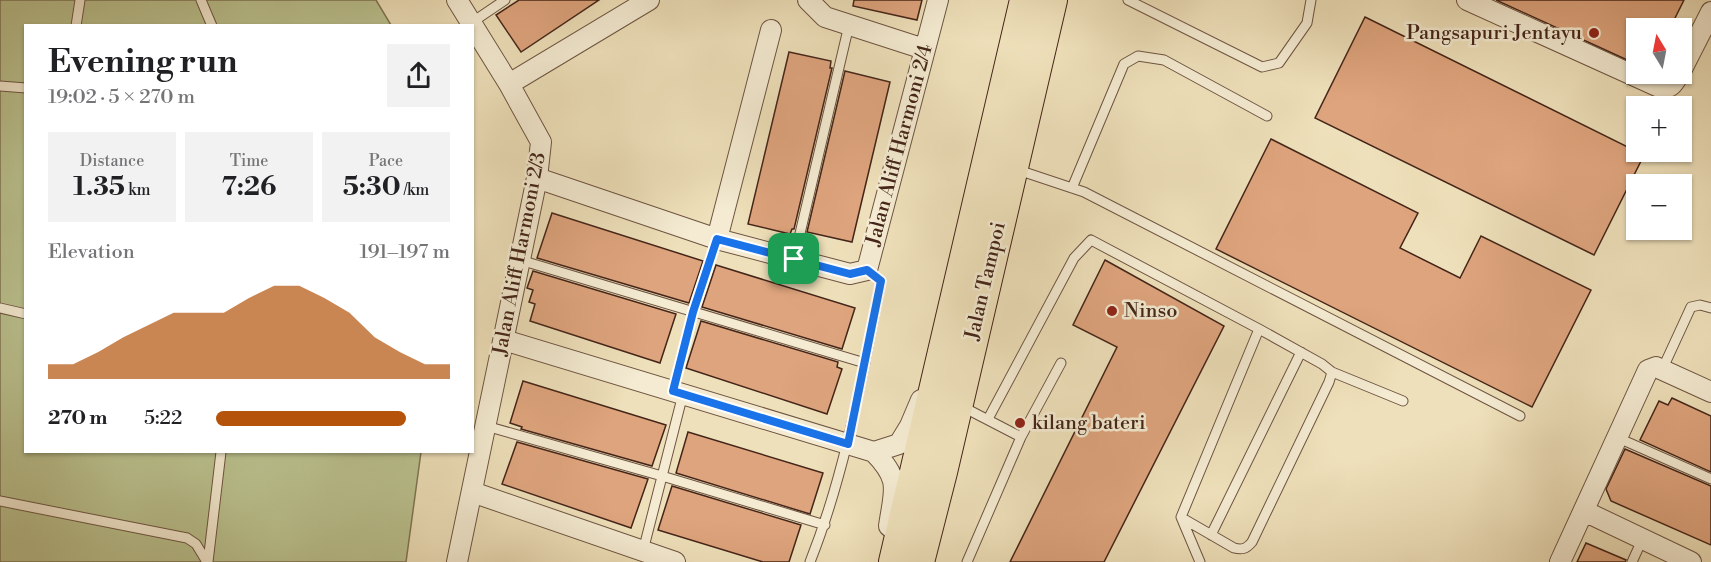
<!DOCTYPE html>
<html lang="en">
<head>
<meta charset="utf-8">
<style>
	body { margin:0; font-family:"Libre Bodoni",serif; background:#f2f2f2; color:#202124; height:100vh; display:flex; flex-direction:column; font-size:22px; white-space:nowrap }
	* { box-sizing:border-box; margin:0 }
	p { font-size:20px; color:#757577 }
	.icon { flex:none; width:33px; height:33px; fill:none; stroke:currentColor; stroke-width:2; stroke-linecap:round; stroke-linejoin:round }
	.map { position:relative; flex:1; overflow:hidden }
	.sheet { position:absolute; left:24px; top:24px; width:450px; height:429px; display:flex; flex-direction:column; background:#fff; border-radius:0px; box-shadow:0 2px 4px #0004 }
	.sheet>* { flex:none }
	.needle { width:39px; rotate:350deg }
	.buttons { position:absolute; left:1626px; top:18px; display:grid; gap:12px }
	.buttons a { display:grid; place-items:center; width:66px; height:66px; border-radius:0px; background:#fff; box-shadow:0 2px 4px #0004; font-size:30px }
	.pin { position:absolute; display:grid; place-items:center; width:51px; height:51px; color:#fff; margin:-26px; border-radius:12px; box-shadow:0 3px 9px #0006 }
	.round { display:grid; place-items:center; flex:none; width:63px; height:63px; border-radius:0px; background:#f2f2f2 }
	.summary { display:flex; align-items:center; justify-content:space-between; height:102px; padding:0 24px }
	h1 { font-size:33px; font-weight:700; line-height:45px }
	.metrics { display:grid; grid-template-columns:repeat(3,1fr); gap:9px; height:102px; padding:6px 24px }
	.metrics div { display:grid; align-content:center; border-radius:0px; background:#f2f2f2; text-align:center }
	.metrics b { font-size:26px; font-weight:700 }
	.metrics small { font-size:16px; font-weight:400 }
	.metrics p { font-size:16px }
	.chart { height:168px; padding:12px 24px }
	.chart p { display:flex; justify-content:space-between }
	.chart svg { width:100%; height:108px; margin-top:6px; fill:#b45309; opacity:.7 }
	ul { padding:0 24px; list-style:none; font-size:20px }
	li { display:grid; grid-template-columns:96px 72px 1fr; align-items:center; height:45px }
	li i { height:15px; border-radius:8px; background:#b45309 }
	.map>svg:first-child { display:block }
	.green { fill:#bac28f; stroke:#7f7454; stroke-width:1.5 }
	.building { fill:#dea47d; stroke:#442519; stroke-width:1.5 }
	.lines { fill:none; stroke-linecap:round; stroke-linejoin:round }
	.service-casing { stroke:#6e5441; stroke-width:11 }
	.minor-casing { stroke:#6e5441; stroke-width:22 }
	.primary-casing { stroke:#442519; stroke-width:32 }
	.service { stroke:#f4ebd2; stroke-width:9 }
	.minor { stroke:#f4ebd2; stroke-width:20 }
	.primary { stroke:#eee0ba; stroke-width:30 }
	.route-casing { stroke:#fff; stroke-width:12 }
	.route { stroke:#1a73e8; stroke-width:8 }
	.poi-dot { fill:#8f2418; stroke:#f4ebd2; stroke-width:2 }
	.labels { text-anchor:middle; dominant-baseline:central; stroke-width:5; stroke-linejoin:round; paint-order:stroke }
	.poi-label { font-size:20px; fill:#442519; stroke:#f4ebd2; text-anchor:start }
	.street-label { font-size:20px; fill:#442519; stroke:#f4ebd2 }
</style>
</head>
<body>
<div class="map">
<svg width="1711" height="562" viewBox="0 0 1711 562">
	<rect width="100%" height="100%" fill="#eee0ba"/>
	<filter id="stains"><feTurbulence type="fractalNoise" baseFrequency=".00333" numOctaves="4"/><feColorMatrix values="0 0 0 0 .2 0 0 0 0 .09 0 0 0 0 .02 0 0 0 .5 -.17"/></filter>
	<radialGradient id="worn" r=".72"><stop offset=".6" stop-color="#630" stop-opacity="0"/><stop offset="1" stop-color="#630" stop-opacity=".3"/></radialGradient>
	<path class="green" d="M0 0H376L391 25 26 26V452H421L406 562H0Z"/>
	<path class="building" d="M519 0H599L521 52 496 15Z
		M854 0H922L917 20 853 6Z
		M1496 0H1684L1670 28H1636V64Z
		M1365 17 1644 155 1594 255 1315 118Z
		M789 52 831 61 830 68H832L794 229H792L790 234 748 224Z
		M845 71 890 82 852 242 807 232Z
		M1271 139 1418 213 1400 248 1460 278 1481 236 1591 290 1532 407 1216 249Z
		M552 213 703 261 689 303 537 258Z
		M1105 260 1224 326 1104 562H1010L1117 347 1073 325Z
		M716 265 855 308 842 349 702 307Z
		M533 271 676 314 660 363 530 321 535 304 529 302 533 290 527 288Z
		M701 321 838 362 837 367 842 369 827 414 686 368Z
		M523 381 666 425 652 466 521 429 522 427 510 423Z
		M1672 398 1711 416V472L1640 440 1659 401 1668 405Z
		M688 432 823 473 810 514 676 473Z
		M517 442 648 479 631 528 502 484Z
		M1625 449 1711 486V545L1611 501 1606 489Z
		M672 486 801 525 789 562H763L658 530Z
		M1586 543 1626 560 1625 562H1577Z"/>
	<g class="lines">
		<defs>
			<path id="service" d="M201 0 212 26
				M1128 0 1262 67 1279 63 1307 23 1311 0
				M471 23 505 0
				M76 26 80 0
				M0 86 26 88
				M1018 170 1084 192 1520 416
				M1072 188 1124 64 1138 56 1164 60 1267 116
				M794 259 849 25
				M520 260 865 363
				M0 308 26 314
				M1662 370 1691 307 1700 305 1711 308
				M1332 372 1403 401
				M673 391 693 312 717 239
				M963 407 1021 437 967 562
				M988 419 1074 258 1091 240 1259 329 1181 517 1200 562
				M486 426 662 476 825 525
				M1021 437 1061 363
				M1616 437 1711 479
				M0 501 187 538 196 544 207 562
				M1182 518 1234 548C1242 550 1246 549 1252 542L1329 382 1332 372 1322 364 1259 329
				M1211 535 1301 352
				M643 551 683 394
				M208 562 221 452
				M810 562C846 471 862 376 881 281L867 270
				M1632 562 1642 540"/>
			<path id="minor" d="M457 0 509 84 541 142 537 178 457 562
				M808 0 825 17 924 49
				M1467 0 1659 87C1671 90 1674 83 1679 74
				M1682 69 1711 12
				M509 84 649 0
				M537 178 717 239 850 274 867 270 938 0
				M717 239 771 30
				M504 340 874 452C902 481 894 490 889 526
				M874 452 899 444 910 426 921 400
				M472 492 675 562
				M1584 511 1691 562
				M1560 562 1648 370 1656 367 1711 392"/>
			<path id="primary" d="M894 562 1025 0
				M919 562 942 472 1052 0"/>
		</defs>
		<use href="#service" class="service-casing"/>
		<use href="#minor" class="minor-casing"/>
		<use href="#primary" class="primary-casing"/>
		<use href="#service" class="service"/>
		<use href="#minor" class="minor"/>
		<use href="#primary" class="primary"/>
	</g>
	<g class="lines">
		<defs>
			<path id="route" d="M717 239 850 274 867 270 881 281 848 444 673 391 693 312Z"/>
		</defs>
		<use href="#route" class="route-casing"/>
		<use href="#route" class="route"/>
	</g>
	<g class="poi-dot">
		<circle cx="1594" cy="33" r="6"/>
		<circle cx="1112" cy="311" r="6"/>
		<circle cx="1020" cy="423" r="6"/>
	</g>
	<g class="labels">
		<g class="poi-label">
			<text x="1582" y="33" text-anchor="end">Pangsapuri Jentayu</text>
			<text x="1124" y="311">Ninso</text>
			<text x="1032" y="423">kilang bateri</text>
		</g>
		<g class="street-label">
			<text transform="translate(900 145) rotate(-75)">Jalan Aliff Harmoni 2/4</text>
			<text transform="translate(520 254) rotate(-79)">Jalan Aliff Harmoni 2/3</text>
			<text transform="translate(986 281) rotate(-77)">Jalan Tampoi</text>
		</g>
	</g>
	<rect width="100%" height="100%" filter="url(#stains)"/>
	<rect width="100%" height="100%" fill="url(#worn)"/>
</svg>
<div class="buttons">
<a><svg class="needle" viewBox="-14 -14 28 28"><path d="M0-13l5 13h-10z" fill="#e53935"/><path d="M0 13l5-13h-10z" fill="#757577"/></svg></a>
<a>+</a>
<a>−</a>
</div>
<div class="pin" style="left:794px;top:259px;background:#1e9e55"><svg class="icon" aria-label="arrive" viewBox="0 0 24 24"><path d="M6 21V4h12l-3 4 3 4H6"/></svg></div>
<section class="sheet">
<div class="summary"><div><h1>Evening run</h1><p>19:02 · 5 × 270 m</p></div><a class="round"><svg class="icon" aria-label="share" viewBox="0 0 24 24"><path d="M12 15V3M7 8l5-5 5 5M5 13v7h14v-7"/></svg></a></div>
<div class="metrics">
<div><p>Distance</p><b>1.35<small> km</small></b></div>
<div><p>Time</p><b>7:26</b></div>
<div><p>Pace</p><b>5:30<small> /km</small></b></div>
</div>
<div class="chart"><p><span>Elevation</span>191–197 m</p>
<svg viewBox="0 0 160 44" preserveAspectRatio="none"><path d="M0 44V38L10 38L20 33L30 27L40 22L50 17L60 17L70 17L80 11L90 6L100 6L110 11L120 17L130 27L140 33L150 38L160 38V44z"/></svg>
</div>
<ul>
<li><b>270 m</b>5:22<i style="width:81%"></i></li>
</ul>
</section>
</div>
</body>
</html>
